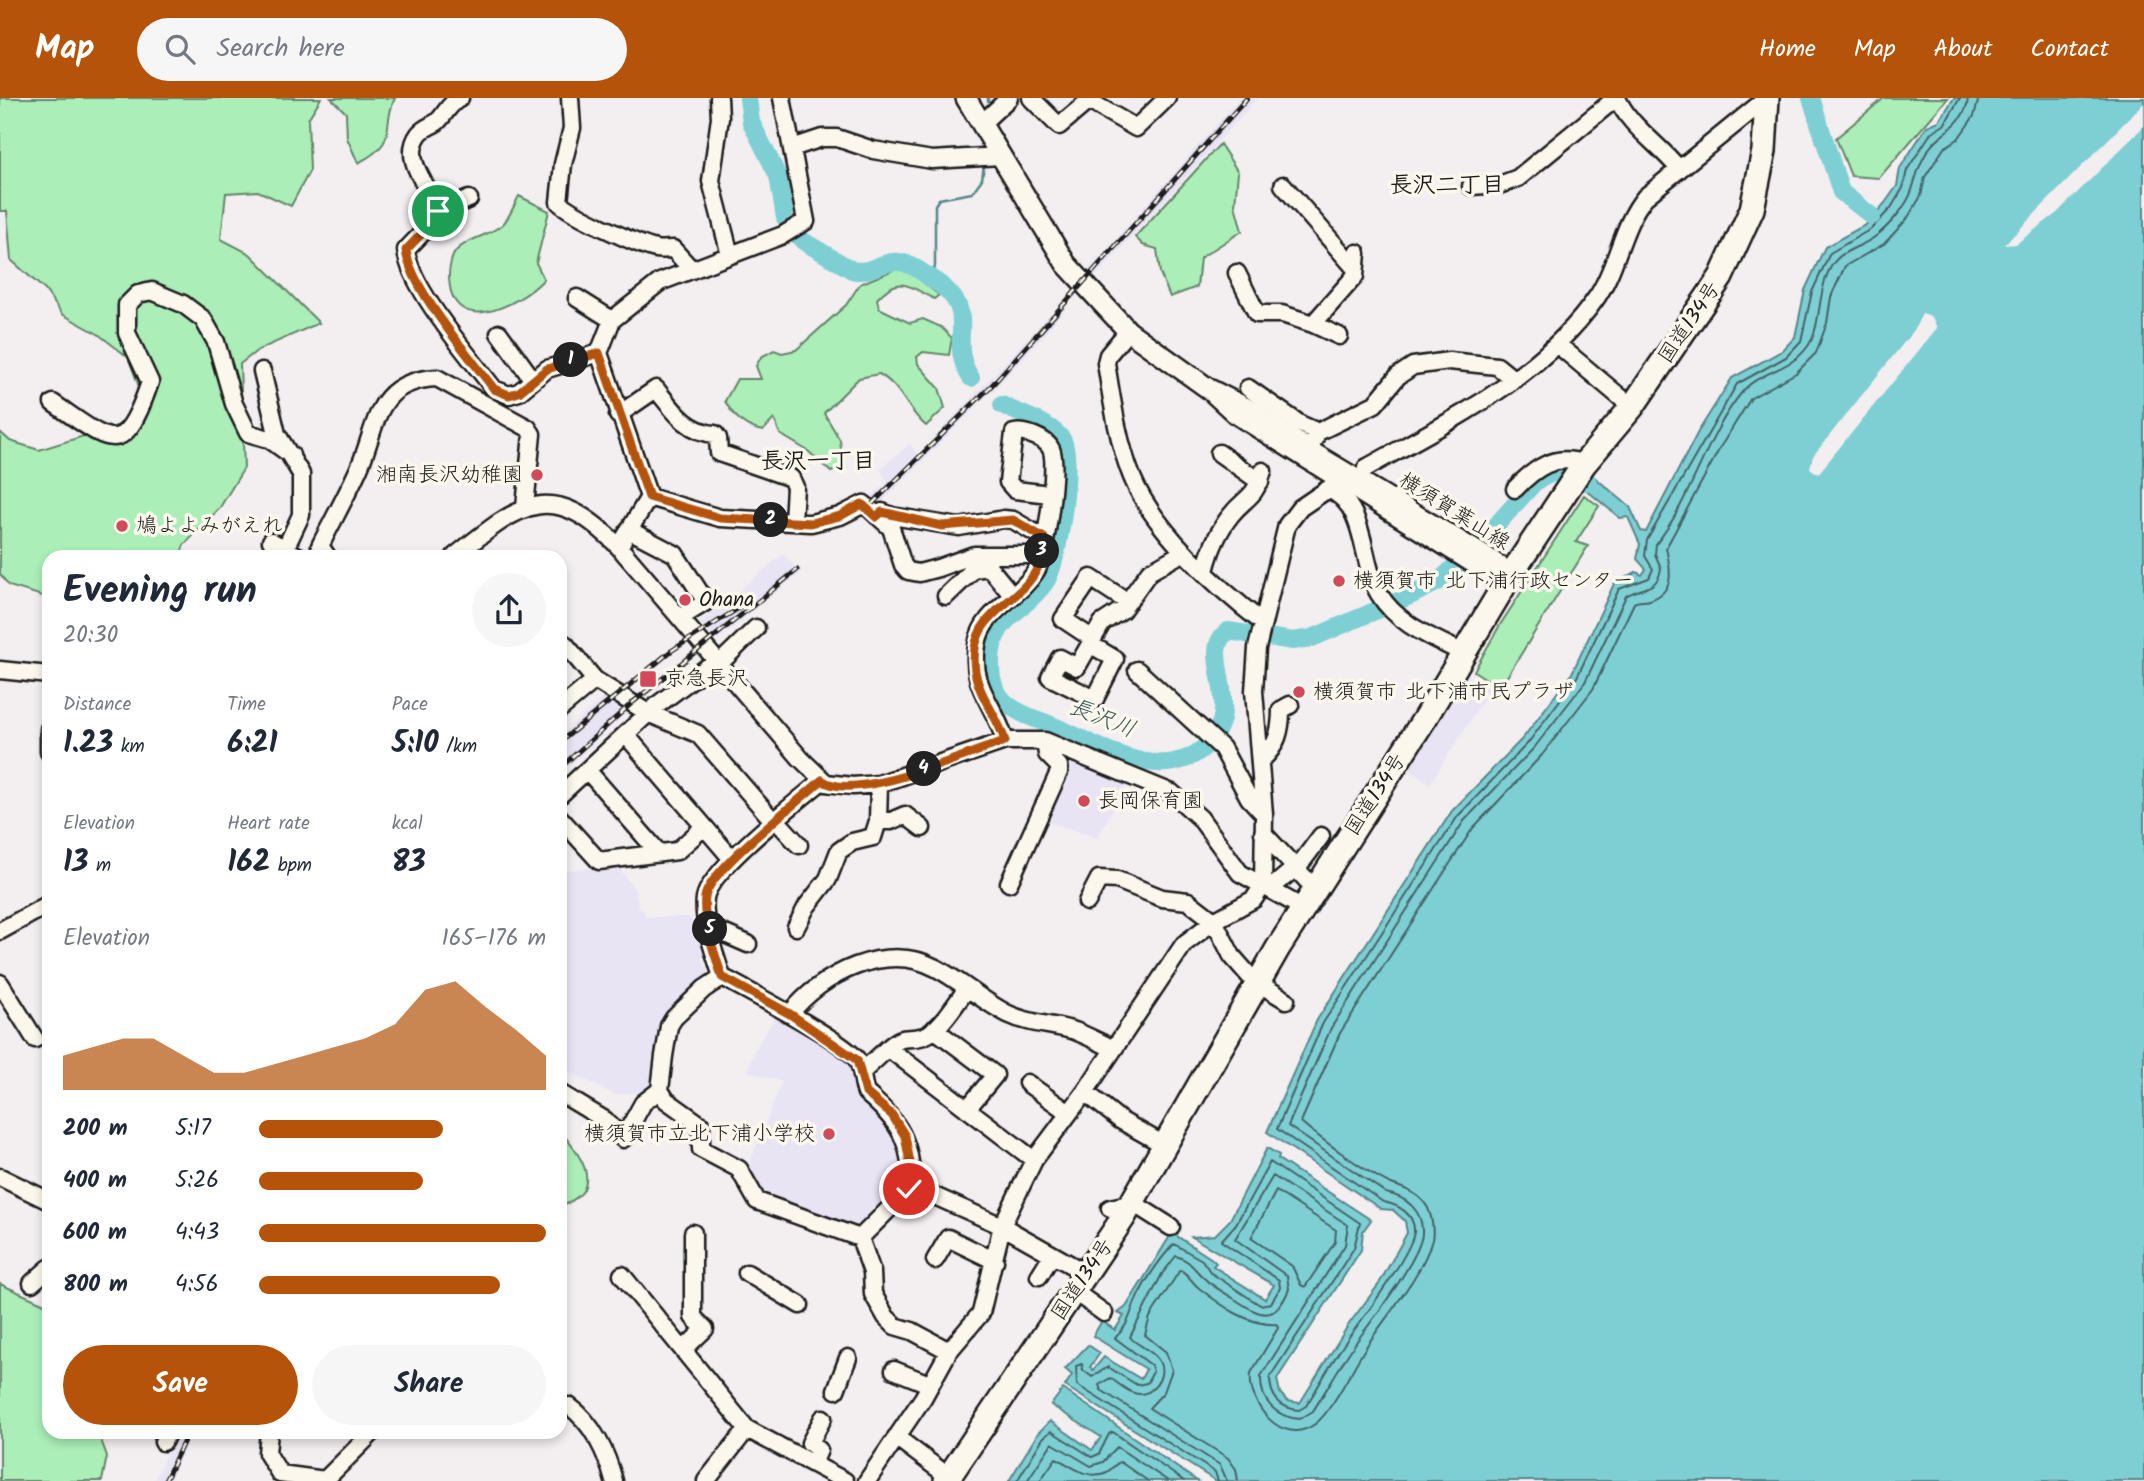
<!DOCTYPE html>
<html lang="en">
<head>
<meta charset="utf-8">
<style>
	body { margin:0; font-family:Kalam,"Klee One",sans-serif; background:#f6f6f7; color:#1f2937; height:100vh; display:flex; flex-direction:column; font-size:26px; white-space:nowrap }
	* { box-sizing:border-box; margin:0 }
	p { font-size:23px; color:#747a83 }
	.icon { flex:none; width:38px; height:38px; fill:none; stroke:currentColor; stroke-width:2; stroke-linecap:round; stroke-linejoin:round }
	.map { position:relative; flex:1; overflow:hidden }
	.side { position:absolute; left:42px; top:452px; width:525px; height:889px; display:flex; flex-direction:column; background:#fff; border-radius:21px; box-shadow:0 4px 10px #0003 }
	.side>* { flex:none }
	.pin { position:absolute; display:grid; place-items:center; width:60px; height:60px; color:#fff; margin:-30px; border:4px solid #fff; border-radius:50%; box-shadow:0 2px 7px #0007 }
	.km { position:absolute; width:35px; height:35px; margin:-18px; border-radius:50%; background:#222; color:#fff; font-size:19px; line-height:35px; text-align:center }
	.round { display:grid; place-items:center; flex:none; width:74px; height:74px; border-radius:37px; background:#f6f6f7 }
	.headline { display:flex; align-items:center; justify-content:space-between; height:119px; padding:0 21px }
	h1 { font-size:38px; font-weight:700; line-height:52px }
	.figures { display:grid; grid-template-columns:repeat(3,1fr); gap:10px; height:119px; padding:7px 21px }
	.figures div { display:grid; align-content:center }
	.figures b { font-size:30px; font-weight:700 }
	.figures small { font-size:19px; font-weight:400 }
	.figures p { font-size:19px }
	.chart { height:196px; padding:14px 21px }
	.chart p { display:flex; justify-content:space-between }
	.chart svg { width:100%; height:126px; margin-top:7px; fill:#b45309; opacity:.7 }
	.cta { display:flex; gap:14px; margin-top:auto; padding:14px 21px }
	.cta a { flex:1; height:80px; border-radius:42px; background:#b45309; color:#fff; font-size:28px; font-weight:700; line-height:80px; text-align:center }
	.cta a+a { background:#f6f6f7; color:#1f2937 }
	ul { padding:0 21px; list-style:none; font-size:23px }
	li { display:grid; grid-template-columns:112px 84px 1fr; align-items:center; height:52px }
	li i { height:18px; border-radius:9px; background:#b45309 }
	header { display:flex; align-items:center; gap:42px; box-sizing:border-box; height:98px; padding:0 35px; background:#b45309; color:#fff }
	header strong { font-size:33px }
	nav { display:flex; gap:38px; margin-inline-start:auto; font-size:24px }
	.search { width:490px; height:63px; background:#f6f6f7; display:flex; align-items:center; gap:18px; box-sizing:border-box; padding:0 24px; border-radius:38px; color:#747a83; font-size:26px }
	.map>svg:first-child { display:block }
	.built { fill:#e9e4f4 }
	.green { fill:#abeeb8; stroke:#64856a; stroke-width:2 }
	.water { fill:#7ecfd4; stroke:#57878a; stroke-width:2 }
	.pier { fill:#f3eef0 }
	.lines { fill:none; stroke-linecap:round; stroke-linejoin:round }
	.shore { stroke:#436466; stroke-width:2 }
	.stream { stroke:#57878a; stroke-width:2.5 }
	.river { stroke:#7ecfd4; stroke-width:18 }
	.minor-casing { stroke:#1c1c1c; stroke-width:21 }
	.major-casing { stroke:#1c1c1c; stroke-width:24 }
	.highway-casing { stroke:#1c1c1c; stroke-width:28 }
	.minor { stroke:#fbf7ec; stroke-width:16 }
	.major { stroke:#fbf7ec; stroke-width:19 }
	.highway { stroke:#fbf7ec; stroke-width:23 }
	.rail-casing { stroke:#1c1c1c; stroke-width:5 }
	.rail { stroke:#fbf7ec; stroke-width:2.5; stroke-dasharray:8; stroke-linecap:butt }
	.route-casing { stroke:#fff; stroke-width:14 }
	.route { stroke:#b45309; stroke-width:9 }
	.poi-dot { fill:#d1495b; stroke:#fbf7ec; stroke-width:2.5 }
	.labels { text-anchor:middle; dominant-baseline:central; stroke-width:7; stroke-linejoin:round; paint-order:stroke }
	.street-label { font-size:21px; fill:#1c1c1c; stroke:#fbf7ec }
	.poi-label { font-size:21px; fill:#1c1c1c; stroke:#fbf7ec; text-anchor:start }
	.neighbourhood-label { font-size:23px; font-weight:bold; fill:#1c1c1c; stroke:#fbf7ec }
	.water-label { font-size:23px; font-style:italic; fill:#3e5b5c; stroke:#fbf7ec }
</style>
</head>
<body>
<header>
<strong>Map</strong>
<div class="search"><svg class="icon" aria-label="search" viewBox="0 0 24 24"><circle cx="10" cy="10" r="6"/><path d="M15 15l6 6"/></svg>Search here</div>
<nav><a>Home</a><a>Map</a><a>About</a><a>Contact</a></nav>
</header>
<div class="map">
<svg width="2144" height="1383" viewBox="0 0 2144 1383">
	<rect width="100%" height="100%" fill="#f3eef0"/>
	<filter id="ink" filterUnits="userSpaceOnUse"><feTurbulence type="fractalNoise" baseFrequency=".0143" numOctaves="2"/><feDisplacementMap in="SourceGraphic" scale="14" xChannelSelector="R" yChannelSelector="G"/><feConvolveMatrix kernelMatrix="1 2 1 2 8 2 1 2 1" color-interpolation-filters="sRGB"/></filter>
	<g filter="url(#ink)">
		<path class="built" d="M1240 0H1258L1096 178 1089 172Z
			M1060 206 1066 210 1022 262 886 400 879 413 867 401 888 385 880 371 910 346 918 357Z
			M783 456 800 475 717 542 700 525Z
			M1465 575 1490 591 1430 686 1407 671Z
			M606 598 625 616 560 675V637Z
			M1072 662 1127 686 1097 740 1041 721Z
			M577 771H620L635 792 638 806 647 819H690L699 827 708 857 701 860 709 874 697 896 674 915 654 993 615 997 560 969V773Z
			M778 915 853 963 858 996 889 1019 902 1053 906 1082 895 1102 874 1124 859 1127 849 1124 846 1132 759 1103 745 1077 782 984 747 973 755 951Z
			M177 1334H192L170 1383H154Z"/>
		<path class="green" d="M0 0H321L308 21 310 72 291 108 258 93 226 95 221 141 250 156 319 225 258 252 240 266 244 370 219 411 184 447 180 458H49V500L9 488 0 476V334L10 343 39 352 129 324 141 294 128 259 98 236 62 216 45 192 11 162 7 113H0Z
			M331 0H395C380 31 401 43 358 65L347 40 346 15Z
			M1884 0H1948L1879 80 1851 78 1836 40Z
			M1220 46 1238 74 1235 107 1242 133 1200 160 1197 189 1170 199 1160 175 1157 151 1143 147 1135 139Z
			M519 98 549 113 536 165 544 181C518 209 450 241 449 178 449 171 451 159 456 153 467 140 490 138 503 126 510 119 514 107 519 98Z
			M898 170 913 176 939 197 934 201C909 188 899 176 877 201L879 210 910 225 923 221 941 229 952 240 949 257 923 254 917 259 918 266 939 290 945 310 926 328C907 312 901 288 879 276L859 280 824 315 840 342 843 370 831 374 808 353 780 336 774 321 763 333C746 330 733 318 725 303L737 281H761L756 268 761 259 774 252 782 255 796 252 846 207 860 186Z
			M1584 397 1599 408 1576 444 1588 448 1500 590 1474 573 1500 527Z
			M560 1032C571 1047 595 1072 583 1093 579 1100 566 1106 560 1110Z
			M0 1186 49 1208V1334H98L107 1358 102 1383H0Z"/>
		<path class="water" d="M1954 0H2144V1383H1216L1065 1288 1072 1277 1065 1271 1088 1247 1100 1255 1090 1269 1093 1272 1104 1259 1141 1281 1146 1271 1093 1238 1102 1223 1115 1232 1124 1218 1118 1215 1126 1209 1172 1135 1212 1161 1216 1165 1213 1168 1265 1201 1274 1187 1192 1139 1215 1137 1230 1122 1267 1050 1279 1057 1278 1061 1371 1122 1363 1133 1361 1152 1277 1281 1280 1295 1287 1303 1300 1305 1349 1226 1379 1186 1407 1135 1405 1123 1393 1112 1381 1111 1267 1034 1317 922 1452 713 1523 640 1572 575 1614 486 1636 474 1642 477 1646 471 1637 461 1640 446 1628 419 1620 420 1584 390 1592 377 1630 409 1641 433 1646 434 1698 334 1732 280 1782 253 1795 239 1805 192 1825 149 1867 126 1885 105 1897 88 1900 70 1927 28 1939 23Z
			M1063 1291 1197 1383H1009L1038 1335 1050 1323 1092 1352 1101 1339 1051 1307Z"/>
		<path class="pier" d="M2144 5V28L2057 115 2016 146 2004 147Z
			M1922 216 1932 219 1937 230 1818 376 1810 370 1813 358 1914 232Z"/>
		<g class="lines">
			<path class="shore" d="M1276 1093 1336 1132 1335 1144 1305 1189 1301 1187 1292 1168 1251 1140Z
				M1017 1383 1043 1340 1051 1333 1092 1359 1099 1356 1109 1336 1113 1334 1184 1383
				M1027 1383 1052 1345 1091 1368 1103 1364 1117 1349 1168 1383
				M1040 1383 1056 1360C1072 1368 1087 1383 1107 1374 1112 1371 1115 1366 1120 1364L1148 1383
				M1218 1383 1215 1374 1077 1287 1076 1268 1082 1266 1083 1272 1092 1279 1108 1269 1137 1287 1147 1285 1153 1274 1151 1267 1115 1240C1125 1231 1128 1223 1132 1212 1140 1190 1158 1163 1174 1146L1202 1162 1211 1175 1260 1207 1271 1205 1280 1190 1279 1182 1221 1143 1236 1126 1270 1064 1360 1125 1354 1150 1270 1279C1270 1298 1279 1310 1299 1312L1306 1308C1322 1283 1336 1255 1355 1231 1368 1214 1412 1153 1414 1134 1415 1116 1399 1107 1383 1104L1277 1031 1323 925 1458 718 1528 645 1577 579 1619 491 1649 480 1653 471 1645 458 1647 442 1737 286 1786 259 1801 243 1812 194 1830 155 1871 131 1891 110 1903 90 1907 72 1931 35 1944 27 1960 0
				M1227 1383 1220 1367 1101 1292 1099 1287 1110 1280C1118 1285 1125 1292 1134 1295 1151 1301 1168 1278 1159 1263 1153 1252 1137 1248 1130 1239L1162 1176 1176 1158C1191 1162 1194 1172 1205 1181 1213 1189 1224 1194 1233 1200 1259 1217 1274 1228 1289 1191L1287 1178 1235 1141 1273 1078 1348 1127 1345 1147 1261 1278C1260 1303 1275 1319 1300 1321L1313 1313C1329 1288 1344 1260 1362 1236 1376 1218 1422 1156 1422 1135 1423 1112 1406 1099 1386 1095L1288 1028 1331 930 1464 723 1534 650 1585 584 1626 498C1641 488 1658 494 1661 470L1655 456 1656 446C1691 403 1706 337 1743 293 1760 273 1792 272 1808 248 1824 225 1815 180 1839 159 1850 150 1865 147 1876 138 1889 128 1907 108 1912 92 1917 75 1923 53 1938 41 1951 30 1967 19 1968 0
				M1238 1383 1236 1371 1228 1360 1149 1310 1164 1294 1172 1272 1166 1254 1145 1237 1150 1219 1180 1172C1189 1176 1191 1184 1199 1190 1222 1208 1249 1228 1277 1226L1278 1230 1251 1275C1247 1306 1282 1350 1315 1326 1332 1314 1355 1265 1368 1246 1387 1217 1423 1175 1432 1142 1434 1133 1432 1119 1428 1110 1419 1094 1404 1091 1389 1085 1368 1075 1319 1040 1301 1024L1340 935 1473 730 1542 657 1593 591 1634 505C1639 502 1644 504 1650 502 1677 493 1670 469 1666 450L1721 348 1751 300 1796 275 1816 255 1827 225 1831 199 1845 168 1884 146 1907 121 1921 98 1925 79 1944 50 1958 41 1974 18 1979 0"/>
			<path class="stream" d="M988 0V3
				M932 181 935 168V107L939 101 972 95 982 81 984 67"/>
			<path class="river" d="M748 0 751 24 778 78 785 120 803 143 852 172C871 177 885 159 904 165 914 168 924 175 932 181 985 214 944 240 971 280
				M1811 0 1841 94 1872 118
				M1002 307C1020 317 1050 324 1062 341 1074 359 1059 467 1045 485 1021 518 989 519 991 570 991 583 995 594 1004 603 1017 616 1040 622 1056 629 1097 646 1158 686 1201 652 1252 611 1195 556 1228 533L1293 543 1312 540 1412 497 1438 484 1481 444 1535 384 1559 371 1575 375 1588 384"/>
			<defs>
				<path id="minor" d="M570 0 572 30 563 66 559 104C570 116 638 147 656 151 661 152 667 151 673 151L692 172
					M719 0 720 20 711 83 730 157
					M1031 0 1059 28 1092 0
					M1617 0C1630 29 1659 46 1679 71
					M1089 3 1136 30 1167 0
					M981 26 1009 0
					M792 50 822 40H837L873 52 932 62 1001 58
					M1283 87 1354 169
					M1471 88 1502 86 1518 80 1616 0
					M469 101 434 116 430 127 406 152C409 189 470 259 494 291L509 297 519 294 547 271 599 255
					M438 113C431 90 400 62 419 36 423 30 431 28 437 24 446 16 448 6 460 0
					M1237 175 1257 216H1282L1313 226 1355 178 1357 155
					M577 200 612 222
					M1313 226 1339 238
					M1128 233 1108 257 1106 265C1112 302 1118 345 1132 379 1154 433 1218 490 1263 525
					M499 235 533 282
					M1557 246 1632 309
					M262 273 277 336 301 376V417L285 451
					M1248 290 1300 326 1318 334
					M53 305C112 345 123 363 150 284L127 235V207L138 196 152 193 183 206 203 221 216 244 234 306 248 335 269 341 291 357
					M618 317 656 291C673 312 687 334 715 336L718 340 719 355 791 380 795 389 793 423
					M1219 355 1260 384
					M1304 360 1318 334 1375 306 1398 278 1413 268 1449 263 1497 268 1513 281
					M1366 370C1448 324 1542 279 1597 199 1618 168 1621 128 1645 99L1761 5 1767 4
					M1328 391C1368 407 1360 464 1379 496 1398 527 1432 539 1463 555
					M1515 391C1535 370 1555 355 1584 366
					M649 399 720 420 811 425 840 418 864 406 891 430 903 467 908 473 919 475 938 470 974 457H1042
					M877 418 882 414 892 418 959 429 1004 421 1013 422 1044 440
					M631 433 675 456 706 504 680 520
					M271 443 298 458
					M619 449 649 399 599 255 612 222 660 184 783 137 806 123 782 0
					M327 458 320 448C333 422 347 397 359 370 378 327 374 283 437 280L528 330 532 336 525 409
					M455 458C520 406 551 379 619 449L801 661 826 685 853 688 879 686 1005 643H1045L1172 695 1200 720 1240 775 1303 810
					M1205 473C1210 453 1218 433 1231 417 1246 398 1254 402 1263 373
					M946 498 974 471 989 469 1012 497
					M1093 541 1063 521 1091 480 1128 504
					M1090 546 1115 561 1095 601 1050 579 1060 560 1077 569 1102 525 1122 512 1149 474 1184 454
					M560 550 565 546 595 582 648 615 698 636 775 725
					M720 565 756 530
					M0 572 49 577
					M1137 572 1222 650 1249 700 1264 716
					M560 611 595 582
					M49 631V654
					M626 637 732 761
					M1005 643C995 605 970 591 977 547 982 512 1019 501 1036 473 1045 459 1059 366 1051 351 1046 340 1025 333 1014 335L1008 384 1015 392 1050 396
					M1261 662C1277 649 1281 632 1281 612L1290 607
					M587 672 659 755
					M823 682C798 703 709 772 705 800 702 825 715 855 722 879 746 892 848 945 858 963 863 973 862 985 866 995 900 1024 911 1043 912 1088L860 1140
					M560 697 656 608 717 562
					M560 720 599 763 677 753 704 729
					M777 723 799 747
					M878 723H891L905 717 922 730
					M1263 735 1315 791
					M1009 785 1059 674V668L1047 656 1045 643
					M1270 791 1301 765 1321 738
					M1087 804 1099 781 1117 782 1162 800 1188 803 1214 823 1232 858 1253 882 1286 902
					M709 829 748 846
					M796 829 807 808 828 781 839 753 852 744 873 739 878 723 879 686
					M0 833 49 806
					M722 879 704 891 674 920 669 928 664 958 660 992 666 1002 701 1027V1051L739 1071 757 1103 860 1140
					M0 885 35 941
					M790 916C821 876 886 843 936 870 961 883 982 903 1008 916 1031 927 1053 926 1075 933 1088 938 1101 945 1114 951
					M934 931 995 977 967 1011
					M888 950C907 934 905 944 924 938 940 932 956 905 966 892
					M862 974 888 950 1034 1062
					M1027 985 1069 1015
					M1085 994 1120 1022 1166 1048
					M560 995 605 1022 623 1041 643 1005 660 992
					M0 1079 49 1103
					M912 1088 1002 1128 1087 1176
					M1110 1110 1133 1105 1171 1129
					M860 1140 872 1174 873 1196 886 1219 895 1228 912 1233 949 1253
					M935 1162 948 1140 995 1163
					M747 1175 800 1207
					M622 1177 747 1331 845 1383
					M1039 1178 1052 1157
					M32 1185 49 1170
					M1075 1194 1104 1215
					M684 1251 705 1231 693 1219V1135
					M894 1272 929 1286
					M836 1292 848 1260
					M560 1310 569 1308C593 1325 607 1356 614 1383
					M269 1334 267 1355 280 1376 325 1382 373 1334
					M896 1339 949 1379
					M163 1344 168 1334
					M813 1366 819 1352 810 1345 823 1320
					M706 1383 747 1331
					M867 1383 923 1300 949 1253 981 1215 1002 1128 1034 1062 1085 994 1184 846 1214 823 1254 801 1263 787 1264 716 1254 593 1257 550 1287 427 1300 410 1331 389"/>
				<path id="major" d="M966 0 1066 166 1128 233 1209 291 1250 312 1308 352 1489 461 1505 472 1508 481H1499L1235 315 1209 291"/>
				<path id="highway" d="M946 1383 1123 1120 1278 850 1425 620 1508 481 1584 366 1632 309 1721 179 1752 111 1764 53 1767 0"/>
			</defs>
			<use href="#minor" class="minor-casing"/>
			<use href="#major" class="major-casing"/>
			<use href="#highway" class="highway-casing"/>
			<use href="#minor" class="minor"/>
			<use href="#major" class="major"/>
			<use href="#highway" class="highway"/>
			<defs>
				<path id="rail" d="M872 406 993 286 1247 0
					M560 644 671 553 739 510
					M560 670 632 605 797 472
					M165 1383 188 1334"/>
			</defs>
			<use href="#rail" class="rail-casing"/>
			<use href="#rail" class="rail"/>
		</g>
	</g>
	<g class="lines" filter="url(#ink)">
		<defs>
			<path id="route" d="M438 113 430 127 406 152C410 190 470 259 494 291L509 297 519 294 547 271 599 255 649 399 720 420 811 425 840 418 862 406 876 419 882 414 942 428 1013 422 1044 440C1043 450 1042 462 1037 471 1017 510 967 513 975 573 979 599 998 618 1005 643 969 655 853 706 822 682 798 704 709 772 705 799 702 824 715 855 722 879L790 916 857 962 866 995 892 1017 905 1038 912 1075 909 1091"/>
		</defs>
		<use href="#route" class="route-casing"/>
		<use href="#route" class="route"/>
	</g>
	<g class="poi-dot">
		<circle cx="537" cy="377" r="7"/>
		<circle cx="122" cy="428" r="7"/>
		<circle cx="1339" cy="483" r="7"/>
		<circle cx="685" cy="502" r="7"/>
		<rect x="639" y="572" width="18" height="18" rx="3.5"/>
		<circle cx="1299" cy="594" r="7"/>
		<circle cx="1084" cy="703" r="7"/>
		<circle cx="829" cy="1036" r="7"/>
	</g>
	<g class="labels">
		<g class="street-label">
			<text transform="translate(1690 225) rotate(-56)">国道134号</text>
			<text transform="translate(1454 414) rotate(32)">横須賀葉山線</text>
			<text transform="translate(1376 697) rotate(-57)">国道134号</text>
			<text transform="translate(1083 1182) rotate(-56)">国道134号</text>
		</g>
		<g class="poi-label">
			<text x="523" y="377" text-anchor="end">湘南長沢幼稚園</text>
			<text x="136" y="428">鳩よよみがえれ</text>
			<text x="1353" y="483">横須賀市 北下浦行政センター</text>
			<text x="699" y="502">Ohana</text>
			<text x="664" y="581">京急長沢</text>
			<text x="1313" y="594">横須賀市 北下浦市民プラザ</text>
			<text x="1098" y="703">長岡保育園</text>
			<text x="815" y="1036" text-anchor="end">横須賀市立北下浦小学校</text>
		</g>
		<g class="neighbourhood-label">
			<text x="1447" y="88">長沢二丁目</text>
			<text x="818" y="364">長沢一丁目</text>
		</g>
		<g class="water-label">
			<text transform="translate(1102 621) rotate(22)">長沢川</text>
		</g>
	</g>
</svg>
<div class="pin" style="left:438px;top:113px;background:#1e9e55"><svg class="icon" aria-label="arrive" viewBox="0 0 24 24"><path d="M6 21V4h12l-3 4 3 4H6"/></svg></div>
<div class="pin" style="left:909px;top:1091px;background:#d93025"><svg class="icon" aria-label="check" viewBox="0 0 24 24"><path d="M5 12l5 5 9-10"/></svg></div>
<b class="km" style="left:571px;top:262px">1</b>
<b class="km" style="left:771px;top:422px">2</b>
<b class="km" style="left:1042px;top:453px">3</b>
<b class="km" style="left:924px;top:671px">4</b>
<b class="km" style="left:710px;top:831px">5</b>
<section class="side">
<div class="headline"><div><h1>Evening run</h1><p>20:30</p></div><a class="round"><svg class="icon" aria-label="share" viewBox="0 0 24 24"><path d="M12 15V3M7 8l5-5 5 5M5 13v7h14v-7"/></svg></a></div>
<div class="figures">
<div><p>Distance</p><b>1.23<small> km</small></b></div>
<div><p>Time</p><b>6:21</b></div>
<div><p>Pace</p><b>5:10<small> /km</small></b></div>
</div>
<div class="figures">
<div><p>Elevation</p><b>13<small> m</small></b></div>
<div><p>Heart rate</p><b>162<small> bpm</small></b></div>
<div><p>kcal</p><b>83</b></div>
</div>
<div class="chart"><p><span>Elevation</span>165–176 m</p>
<svg viewBox="0 0 160 44" preserveAspectRatio="none"><path d="M0 44V32L10 29L20 26L30 26L40 32L50 38L60 38L70 35L80 32L90 29L100 26L110 21L120 9L130 6L140 15L150 23L160 32V44z"/></svg>
</div>
<ul>
<li><b>200 m</b>5:17<i style="width:64%"></i></li>
<li><b>400 m</b>5:26<i style="width:57%"></i></li>
<li><b>600 m</b>4:43<i style="width:100%"></i></li>
<li><b>800 m</b>4:56<i style="width:84%"></i></li>
</ul>
<div class="cta"><a>Save</a><a>Share</a></div>
</section>
</div>
</body>
</html>
